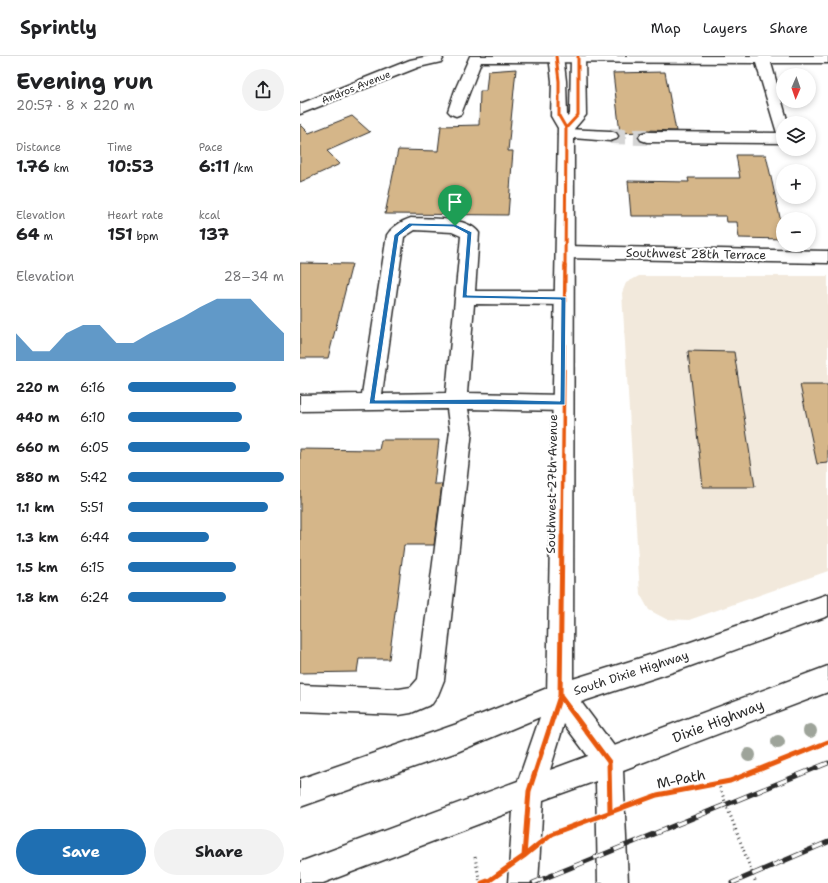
<!DOCTYPE html>
<html lang="en">
<head>
<meta charset="utf-8">
<style>
	body { margin:0; font-family:"Shantell Sans",sans-serif; background:#f2f2f2; color:#202124; height:100vh; display:flex; flex-direction:column; font-size:15px; white-space:nowrap }
	* { box-sizing:border-box; margin:0 }
	p { font-size:13px; color:#757577 }
	.icon { flex:none; width:22px; height:22px; fill:none; stroke:currentColor; stroke-width:2; stroke-linecap:round; stroke-linejoin:round }
	.map { position:relative; flex:1; overflow:hidden }
	.drawer { display:flex; flex-direction:column; background:#fff; width:300px }
	.drawer>* { flex:none }
	.needle { width:26px; rotate:182deg }
	.buttons { position:absolute; left:476px; top:12px; display:grid; gap:8px }
	.buttons a { display:grid; place-items:center; width:40px; height:40px; border-radius:50%; background:#fff; box-shadow:0 2px 6px #0003; font-size:20px }
	.pin { position:absolute; display:grid; place-items:center; width:34px; height:34px; color:#fff; margin:-41px -17px; border-radius:50% 50% 50% 0; rotate:-45deg; box-shadow:0 0 4px #0007 }
	.pin .icon { rotate:45deg }
	.round { display:grid; place-items:center; flex:none; width:42px; height:42px; border-radius:21px; background:#f2f2f2 }
	.overview { display:flex; align-items:center; justify-content:space-between; height:68px; padding:0 16px }
	h1 { font-size:22px; font-weight:700; line-height:30px }
	.metrics { display:grid; grid-template-columns:repeat(3,1fr); gap:6px; height:68px; padding:4px 16px }
	.metrics div { display:grid; align-content:center }
	.metrics b { font-size:17px; font-weight:700 }
	.metrics small { font-size:11px; font-weight:400 }
	.metrics p { font-size:11px }
	.chart { height:112px; padding:8px 16px }
	.chart p { display:flex; justify-content:space-between }
	.chart svg { width:100%; height:72px; margin-top:4px; fill:#1f6fb2; opacity:.7 }
	.action { display:flex; gap:8px; margin-top:auto; padding:8px 16px }
	.action a { flex:1; height:46px; border-radius:24px; background:#1f6fb2; color:#fff; font-size:16px; font-weight:700; line-height:46px; text-align:center }
	.action a+a { background:#f2f2f2; color:#202124 }
	ul { padding:0 16px; list-style:none; font-size:13px }
	li { display:grid; grid-template-columns:64px 48px 1fr; align-items:center; height:30px }
	li i { height:10px; border-radius:5px; background:#1f6fb2 }
	header { display:flex; align-items:center; gap:24px; box-sizing:border-box; height:56px; padding:0 20px; background:#fff; border-bottom:1px solid #e0e0e0 }
	header strong { font-size:19px }
	nav { display:flex; gap:22px; margin-inline-start:auto; font-size:14px }
	main { display:flex; flex:1; min-height:0 }
	.map>svg:first-child { display:block }
	.built { fill:#f2e9dc }
	.building { fill:#d5b689; stroke:#2b2b2b }
	.lines { fill:none; stroke-linecap:round; stroke-linejoin:round }
	.minor-tunnel { stroke:#d5d5d5; stroke-width:16; stroke-dasharray:16 8; stroke-linecap:butt }
	.minor-casing { stroke:#2b2b2b; stroke-width:3 }
	.major-casing { stroke:#2b2b2b; stroke-width:3 }
	.highway-casing { stroke:#2b2b2b; stroke-width:3 }
	.path { stroke:#2b2b2b; stroke-width:3; stroke-dasharray:1 3.5; stroke-linecap:butt }
	.minor { fill:#fff; fill-rule:evenodd }
	.major { fill:#fff; fill-rule:evenodd }
	.highway { fill:#fff; fill-rule:evenodd }
	.rail-casing { stroke:#2b2b2b; stroke-width:5 }
	.rail { stroke:#fff; stroke-width:3.5; stroke-dasharray:11; stroke-linecap:butt }
	.cycleway-far2-casing { stroke:#fff; stroke-width:5 }
	.cycleway-far1-casing { stroke:#fff; stroke-width:6 }
	.cycleway-casing { stroke:#fff; stroke-width:8 }
	.cycleway-far2 { stroke:#e8590c; stroke-width:3 }
	.cycleway-far1 { stroke:#e8590c; stroke-width:3.5 }
	.cycleway { stroke:#e8590c; stroke-width:5 }
	.tree { fill:#9ea49a }
	.route { fill:#1f6fb2; stroke:#fff; fill-rule:evenodd }
	.labels { text-anchor:middle; dominant-baseline:central; stroke-width:4; stroke-linejoin:round; paint-order:stroke }
	.far-street-label { font-size:10px; fill:#2b2b2b; stroke:#fff }
	.street-label { font-size:12px; fill:#2b2b2b; stroke:#fff }
	.near-street-label { font-size:14px; fill:#2b2b2b; stroke:#fff }
</style>
</head>
<body>
<header>
<strong>Sprintly</strong>
<nav><a>Map</a><a>Layers</a><a>Share</a></nav>
</header>
<main>
<section class="drawer">
<div class="overview"><div><h1>Evening run</h1><p>20:57 · 8 × 220 m</p></div><a class="round"><svg class="icon" aria-label="share" viewBox="0 0 24 24"><path d="M12 15V3M7 8l5-5 5 5M5 13v7h14v-7"/></svg></a></div>
<div class="metrics">
<div><p>Distance</p><b>1.76<small> km</small></b></div>
<div><p>Time</p><b>10:53</b></div>
<div><p>Pace</p><b>6:11<small> /km</small></b></div>
</div>
<div class="metrics">
<div><p>Elevation</p><b>64<small> m</small></b></div>
<div><p>Heart rate</p><b>151<small> bpm</small></b></div>
<div><p>kcal</p><b>137</b></div>
</div>
<div class="chart"><p><span>Elevation</span>28–34 m</p>
<svg viewBox="0 0 160 44" preserveAspectRatio="none"><path d="M0 44V27L10 38L20 38L30 27L40 22L50 22L60 33L70 33L80 27L90 22L100 17L110 11L120 6L130 6L140 6L150 17L160 27V44z"/></svg>
</div>
<ul>
<li><b>220 m</b>6:16<i style="width:69%"></i></li>
<li><b>440 m</b>6:10<i style="width:73%"></i></li>
<li><b>660 m</b>6:05<i style="width:78%"></i></li>
<li><b>880 m</b>5:42<i style="width:100%"></i></li>
<li><b>1.1 km</b>5:51<i style="width:90%"></i></li>
<li><b>1.3 km</b>6:44<i style="width:52%"></i></li>
<li><b>1.5 km</b>6:15<i style="width:69%"></i></li>
<li><b>1.8 km</b>6:24<i style="width:63%"></i></li>
</ul>
<div class="action"><a>Save</a><a>Share</a></div>
</section>
<div class="map">
<svg width="528" height="827" viewBox="0 0 528 827">
	<rect width="100%" height="100%" fill="#fff"/>
	<filter id="ink" filterUnits="userSpaceOnUse"><feTurbulence type="fractalNoise" baseFrequency=".025" numOctaves="2"/><feDisplacementMap in="SourceGraphic" scale="8" xChannelSelector="R" yChannelSelector="G"/><feConvolveMatrix kernelMatrix="1 2 1 2 8 2 1 2 1" color-interpolation-filters="sRGB"/></filter>
	<g filter="url(#ink)">
		<path class="built" d="M339 220H528V515L389 564 366 563 349 554 340 538 322 237 326 227Z"/>
		<path class="building" d="M216 13 208 95H213L208 159 85 158 98 94 138 95 141 70 179 69 180 35H186L188 15Z
			M365 16 376 75 347 74 341 76 320 77 313 17Z
			M52 60 70 76 27 95 40 108 0 126V68L9 77Z
			M436 99H466L483 175V183L439 182 437 166H427L426 160H331L328 125 389 126 388 122H440Z
			M0 207 52 208 28 302H0Z
			M388 295 434 296 455 431H403Z
			M500 329H528V407L517 408Z
			M81 384H139L134 428H142L134 489H104L89 603H59L57 616 0 617V393L79 394Z"/>
		<g class="lines">
			<path class="minor-tunnel" d="M310 80 347 81"/>
			<defs>
				<path id="minor" d="M129 0H141L143 3 141 6 119 11 0 58V48L110 4Z
					M170 0H528V7H471L488 67H483V87L347 86 341 84 339 81 341 78 347 76 477 77 456 7 181 6 161 58 156 60 151 58 148 55 155 34Z
					M266 73 310 75 316 77 318 80 316 83 310 85 260 81 258 78 260 75Z
					M111 162C129 163 168 160 179 177L175 235H264L271 237 273 242 271 247 264 249 174 248 167 337 263 339 270 341 273 347 270 353 263 355 168 353 172 375 144 624 138 639 132 648 111 657 99 659 0 655V629L99 633 111 631 118 623 150 375 147 353 0 355V339L62 338 87 179C92 171 102 165 111 162ZM115 174 152 176 161 180 146 337 82 338 104 181Z
					M265 190 528 195V207L265 202 259 200 256 196 259 192Z"/>
				<path id="major" d="M249 0H263L266 25 267 61 270 58 271 0H285L286 59 274 73 273 640 269 649 260 653 251 649 247 640 258 72 251 60 252 25Z"/>
				<path id="highway" d="M528 538V560L385 612 281 646 314 690 528 610V636L323 714 328 827H298L296 725 243 744 238 827H208L213 755 23 827H0V806L218 725 240 661 157 696 0 751V723L157 668 260 627 385 588ZM264 668 288 700 250 714Z"/>
			</defs>
			<use href="#minor" class="minor-casing"/>
			<use href="#major" class="major-casing"/>
			<use href="#highway" class="highway-casing"/>
			<path class="path" d="M418 727 456 827
				M175 801 180 827"/>
			<use href="#minor" class="minor"/>
			<use href="#major" class="major"/>
			<use href="#highway" class="highway"/>
			<defs>
				<path id="rail" d="M233 827 528 707
					M432 827 528 786"/>
			</defs>
			<use href="#rail" class="rail-casing"/>
			<use href="#rail" class="rail"/>
			<defs>
				<path id="cycleway-far2" d="M256 0 259 25V60L266 72 265 211
					M266 72 278 59V0"/>
				<path id="cycleway-far1" d="M262 481 265 210"/>
				<path id="cycleway" d="M260 640 309 706 310 755
					M224 800 229 735 260 640 262 480
					M182 827 190 824 224 800 251 778 357 739 430 725 528 686"/>
			</defs>
			<use href="#cycleway-far2" class="cycleway-far2-casing"/>
			<use href="#cycleway-far1" class="cycleway-far1-casing"/>
			<use href="#cycleway" class="cycleway-casing"/>
			<use href="#cycleway-far2" class="cycleway-far2"/>
			<use href="#cycleway-far1" class="cycleway-far1"/>
			<use href="#cycleway" class="cycleway"/>
		</g>
		<g class="tree">
			<circle cx="510" cy="675" r="7"/>
			<circle cx="478" cy="686" r="7"/>
			<circle cx="449" cy="699" r="7"/>
		</g>
	</g>
	<path class="route" d="M109 167 155 168 172 176 167 239 266 241 265 349 69 348 94 179ZM112 170 154 171 167 178 162 242 261 244 260 345 190 343 75 344 99 180Z"/>
	<g class="labels">
		<g class="far-street-label">
			<text transform="translate(56 31) rotate(-22)">Andros Avenue</text>
		</g>
		<g class="street-label">
			<text transform="translate(396 198) rotate(1)">Southwest 28th Terrace</text>
			<text transform="translate(252 428) rotate(-89)">Southwest 27th Avenue</text>
			<text transform="translate(331 617) rotate(-18)">South Dixie Highway</text>
		</g>
		<g class="near-street-label">
			<text transform="translate(418 665) rotate(-21)">Dixie Highway</text>
			<text transform="translate(381 723) rotate(-11)">M-Path</text>
		</g>
	</g>
</svg>
<div class="buttons">
<a><svg class="needle" viewBox="-14 -14 28 28"><path d="M0-13l5 13h-10z" fill="#e53935"/><path d="M0 13l5-13h-10z" fill="#757577"/></svg></a>
<a><svg class="icon" aria-label="layers" viewBox="0 0 24 24"><path d="M12 4l9 5-9 5-9-5zM3 14l9 5 9-5"/></svg></a>
<a>+</a>
<a>−</a>
</div>
<div class="pin" style="left:155px;top:170px;background:#1e9e55"><svg class="icon" aria-label="arrive" viewBox="0 0 24 24"><path d="M6 21V4h12l-3 4 3 4H6"/></svg></div>
</div>
</main>
</body>
</html>
